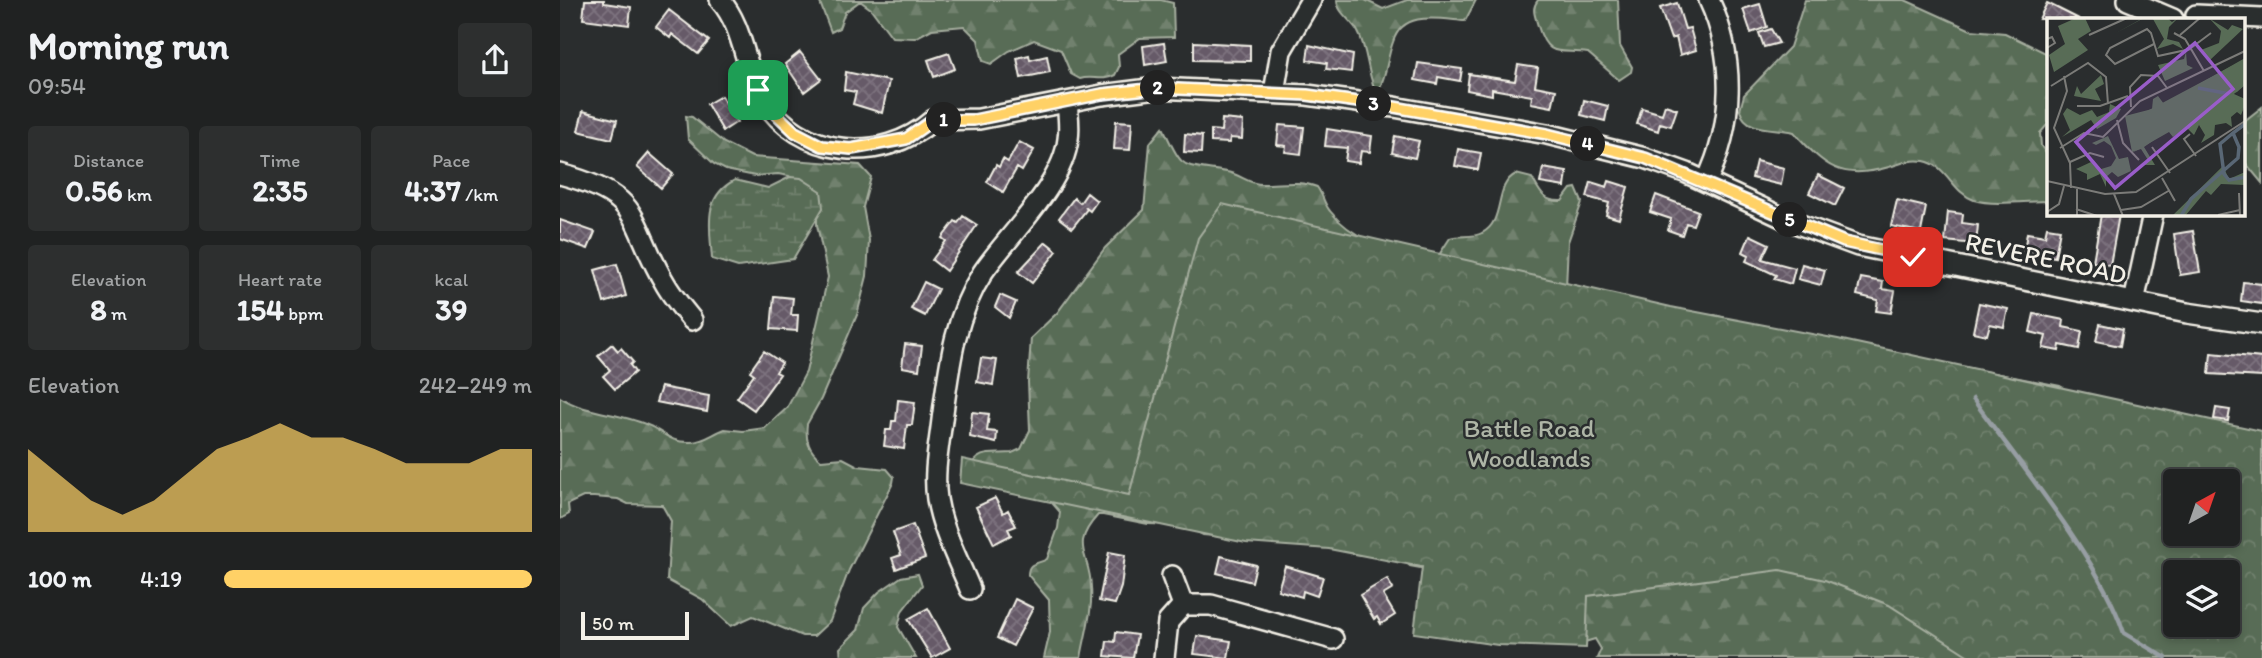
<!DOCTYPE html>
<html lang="en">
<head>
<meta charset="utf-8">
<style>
	body { margin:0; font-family:Itim,sans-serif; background:#2d2f2f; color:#f1f3f6; height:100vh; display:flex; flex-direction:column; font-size:26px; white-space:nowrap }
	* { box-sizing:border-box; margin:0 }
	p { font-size:23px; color:#a2a4a5 }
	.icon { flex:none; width:38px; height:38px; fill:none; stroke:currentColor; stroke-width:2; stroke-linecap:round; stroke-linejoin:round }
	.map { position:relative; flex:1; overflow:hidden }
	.details { display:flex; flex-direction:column; background:#202222; width:560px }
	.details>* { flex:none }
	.needle { width:46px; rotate:40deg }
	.buttons { position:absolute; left:1603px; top:469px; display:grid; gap:14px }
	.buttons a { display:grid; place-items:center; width:77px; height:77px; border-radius:7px; background:#202222; box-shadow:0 4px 10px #0003,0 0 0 2px #3d3f40; font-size:35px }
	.scale { position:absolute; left:21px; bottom:18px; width:108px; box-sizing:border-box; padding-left:7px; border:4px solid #f4f1e8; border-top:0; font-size:19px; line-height:24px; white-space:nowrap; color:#f4f1e8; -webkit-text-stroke:5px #2a2d2e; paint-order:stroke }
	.pin { position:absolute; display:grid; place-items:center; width:60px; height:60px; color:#fff; margin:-30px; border-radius:14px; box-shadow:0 4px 10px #0006 }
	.km { position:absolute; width:35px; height:35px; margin:-18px; border-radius:50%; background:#222; color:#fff; font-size:19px; line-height:35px; text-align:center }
	.round { display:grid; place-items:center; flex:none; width:74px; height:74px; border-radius:7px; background:#2d2f2f }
	.head { display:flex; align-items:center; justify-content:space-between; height:119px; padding:0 28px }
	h1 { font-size:38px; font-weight:800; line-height:52px }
	.metrics { display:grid; grid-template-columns:repeat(3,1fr); gap:10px; height:119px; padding:7px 28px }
	.metrics div { display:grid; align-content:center; border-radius:7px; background:#2d2f2f; text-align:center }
	.metrics b { font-size:30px; font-weight:800 }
	.metrics small { font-size:19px; font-weight:400 }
	.metrics p { font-size:19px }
	.chart { height:196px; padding:14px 28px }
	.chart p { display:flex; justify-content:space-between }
	.chart svg { width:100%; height:126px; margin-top:7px; fill:#ffd166; opacity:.7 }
	ul { padding:0 28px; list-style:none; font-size:23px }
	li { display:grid; grid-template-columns:112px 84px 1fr; align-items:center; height:52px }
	li i { height:18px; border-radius:9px; background:#ffd166 }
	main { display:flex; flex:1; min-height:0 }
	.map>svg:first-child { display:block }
	.forest { fill:url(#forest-firs); stroke:#a6ae9f; stroke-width:2; fill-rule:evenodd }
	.wetland { fill:url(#wetland-marsh); stroke:#a6ae9f; stroke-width:2 }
	.park { fill:url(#park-crowns); stroke:#a6ae9f; stroke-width:2; fill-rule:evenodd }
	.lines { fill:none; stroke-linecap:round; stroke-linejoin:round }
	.stream { stroke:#979ea3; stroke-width:4.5 }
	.building { fill:url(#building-cross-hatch); stroke:#f4f1e8; stroke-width:2 }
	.minor-casing { stroke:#f4f1e8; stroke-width:24 }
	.minor { stroke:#2a2d2e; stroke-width:19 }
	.route-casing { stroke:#fff; stroke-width:14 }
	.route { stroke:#ffd166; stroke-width:9 }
	.labels { text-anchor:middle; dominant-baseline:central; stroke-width:5; stroke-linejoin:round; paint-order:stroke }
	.street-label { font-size:26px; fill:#f4f1e8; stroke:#2a2d2e }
	.park-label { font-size:26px; fill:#aeb5a6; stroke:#2a2d2e }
	.inset-river { fill:none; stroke:#596775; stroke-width:3.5 }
	.inset-road { fill:none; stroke:#7b7b78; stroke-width:2 }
	.view { fill:#995dc9; fill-opacity:0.15; stroke:#995dc9; stroke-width:3.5 }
	.inset-edge { fill:none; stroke:#f4f1e8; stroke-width:3.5 }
</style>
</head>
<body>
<main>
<section class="details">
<div class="head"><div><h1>Morning run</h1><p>09:54</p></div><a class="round"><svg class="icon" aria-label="share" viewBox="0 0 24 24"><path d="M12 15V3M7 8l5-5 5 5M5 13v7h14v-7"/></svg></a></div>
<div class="metrics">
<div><p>Distance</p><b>0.56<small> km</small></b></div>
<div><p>Time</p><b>2:35</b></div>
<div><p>Pace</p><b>4:37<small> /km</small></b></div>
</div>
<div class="metrics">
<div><p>Elevation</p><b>8<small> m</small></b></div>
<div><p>Heart rate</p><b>154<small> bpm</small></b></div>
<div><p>kcal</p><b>39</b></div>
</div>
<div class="chart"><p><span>Elevation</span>242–249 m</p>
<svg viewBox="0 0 160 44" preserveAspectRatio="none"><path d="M0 44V15L10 24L20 33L30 38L40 33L50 24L60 15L70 11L80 6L90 11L100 11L110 15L120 20L130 20L140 20L150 15L160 15V44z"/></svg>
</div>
<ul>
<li><b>100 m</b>4:19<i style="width:100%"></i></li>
</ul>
</section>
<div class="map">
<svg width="1702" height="658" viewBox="0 0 1702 658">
	<defs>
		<pattern id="forest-firs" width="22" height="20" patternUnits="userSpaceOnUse" patternTransform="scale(1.75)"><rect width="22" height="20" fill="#586c56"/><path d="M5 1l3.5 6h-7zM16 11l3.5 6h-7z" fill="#71816e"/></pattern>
		<pattern id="wetland-marsh" width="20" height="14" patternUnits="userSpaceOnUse" patternTransform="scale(1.75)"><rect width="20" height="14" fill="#586c56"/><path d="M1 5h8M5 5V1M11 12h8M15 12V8" fill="none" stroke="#71816e"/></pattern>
		<pattern id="park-crowns" width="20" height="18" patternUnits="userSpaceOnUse" patternTransform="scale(1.75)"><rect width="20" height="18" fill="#586c56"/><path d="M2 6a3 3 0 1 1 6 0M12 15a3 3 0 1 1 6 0" fill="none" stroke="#71816e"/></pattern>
		<pattern id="building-cross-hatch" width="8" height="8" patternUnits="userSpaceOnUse" patternTransform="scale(1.75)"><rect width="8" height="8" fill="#665a68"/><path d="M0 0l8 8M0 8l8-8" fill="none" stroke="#7c727e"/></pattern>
	</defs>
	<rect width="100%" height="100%" fill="#2a2d2e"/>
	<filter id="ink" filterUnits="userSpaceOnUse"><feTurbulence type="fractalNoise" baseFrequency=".0143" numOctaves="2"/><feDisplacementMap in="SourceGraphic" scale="14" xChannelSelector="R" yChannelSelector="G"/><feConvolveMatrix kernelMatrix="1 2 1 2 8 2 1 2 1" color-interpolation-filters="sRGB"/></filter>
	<g filter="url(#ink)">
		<path class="forest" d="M259 0H601L613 3 614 37 580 38 558 54 559 67 555 75C542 82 532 75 520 79L511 74 501 50 474 40 449 51 431 64 423 61 418 40 404 26 372 29 355 38 332 37 311 9 300 1 285 12 279 28 271 32Z
			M777 0H805L823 9 847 0H916L905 21C879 19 843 10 833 42 827 58 827 74 819 89L814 87C807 70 807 48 798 32 793 21 777 13 777 0Z
			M978 0H1058L1060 46 1072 67 1071 72 1059 80 1028 53C999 49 988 59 978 26 975 15 971 9 978 0Z
			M1245 0H1345L1411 30 1445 33 1488 54V124L1480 133 1481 146 1488 156V201C1468 201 1433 206 1414 200 1392 192 1387 165 1364 161 1350 159 1342 163 1329 167 1281 181 1265 167 1234 132 1216 127 1185 133 1180 110L1184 95 1230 47Z
			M1702 107V183L1683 160V122Z
			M126 116 132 117 164 143 192 157 300 165 311 177 303 207 309 240 307 276 297 315 261 399 247 424C245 440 249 451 261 460L283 458 298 466 327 469 334 477 333 483 289 570 270 621 254 636H242L193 616 171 626 142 599 107 580 111 521 102 505 68 504 58 499 34 497H23L8 504 9 514 0 519V397C27 415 63 412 92 427 106 435 113 443 131 442 146 441 153 433 165 429L183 431 205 428 227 408 246 372 268 277 257 225V196L229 176 218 174 195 176 166 170 154 164 128 139Z
			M603 127C624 175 622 163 667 172 680 174 690 185 703 184 722 184 739 180 757 187 763 195 764 204 770 211 798 246 835 248 877 258L890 238C901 235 913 238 922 233 946 221 933 185 956 174L972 178C980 192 983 202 1002 201L1011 189 1016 188 1022 202 1008 242 1006 288 1134 316 1155 315 1186 324 1500 386 1519 398 1669 432 1702 658H1037L1041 649 1035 639 1015 645 866 569 850 566 833 551 643 535 624 525 588 524 543 515H538C509 547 530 553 531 587 533 610 525 635 521 658H484L490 632 489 600 468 575C468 561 477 565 487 559L498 528 500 512 486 496 408 470C419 448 433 455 452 453L461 449 470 430 468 382 471 338 497 313 545 248 584 210 590 143ZM1615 481H1668V534H1615ZM1615 572H1668V625H1615Z
			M358 574 362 585 342 611 338 627 356 658H281L280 648 298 630 304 608 319 592 341 577Z"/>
		<path class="wetland" d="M230 177 241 178 261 191 263 208 233 259 178 267 152 259C150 227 142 197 175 180L208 188Z"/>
		<path class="park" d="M662 204 1111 307 1278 339 1702 431V658H1412L1329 605 1265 580 1220 570 1028 596 1026 648 938 645 854 633 862 567 769 549 686 543 400 483 402 459 569 495 638 238ZM1615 481H1668V534H1615ZM1615 572H1668V625H1615Z"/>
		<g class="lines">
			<path class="stream" d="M1413 399C1460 465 1539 558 1564 633L1606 658"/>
		</g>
		<path class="building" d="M25 0H44V3L71 7 69 25 23 19Z
			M1117 3 1125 29 1130 28 1136 50 1120 55 1116 37 1111 39 1100 8Z
			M1487 3 1519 19H1479Z
			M1200 4 1207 27 1191 33 1183 9Z
			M109 10 149 41 138 54 112 34 110 38 96 27Z
			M1211 29 1219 43 1204 47 1199 33Z
			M634 42 690 45V61L634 60Z
			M604 43 607 61 585 65 583 46Z
			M749 45 793 55 791 72 766 69 767 63 747 60Z
			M240 52 261 79 244 92 225 64Z
			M389 53 395 69 374 77 368 60Z
			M469 55 470 60 487 56 490 72 461 78 457 58Z
			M858 63 902 69 900 81 878 77 877 84 855 80Z
			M958 65 978 68 975 86 996 90 992 107 971 103 972 96 932 89V95L907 90 909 74 955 81Z
			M286 72 329 81 322 113 293 104 296 92 284 90Z
			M161 96 177 122 163 131 147 104Z
			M1024 100 1048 106 1045 121 1021 115Z
			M1105 105 1117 109 1111 126 1100 123 1098 131 1077 124 1082 108 1102 114Z
			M23 111 57 120 52 139 18 131Z
			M662 119 683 121 682 139 670 138 669 143 651 142V130L661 131Z
			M556 121 572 122 570 150 554 149Z
			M719 125 744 127 741 154 725 152 726 146 717 145Z
			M767 129 812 136 810 152 801 151 799 163 785 161 787 148 765 146Z
			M625 134 642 136 641 153 624 152Z
			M835 136 859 141 855 158 832 153Z
			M459 142 474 150 462 171 457 168 443 192 427 182 436 165 439 167 443 159 448 162Z
			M898 149 921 153 918 170 895 166Z
			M89 153 113 174 101 188 77 167Z
			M1196 161 1224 168 1221 185 1192 178Z
			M983 168 1007 172 1005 187 980 183Z
			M1258 175 1284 188 1275 206 1249 193Z
			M1049 181 1068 187 1059 219 1046 215 1049 203 1027 197 1031 182 1047 187Z
			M527 193 537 201 530 211 525 207 527 209 512 228 499 218 514 198 520 203Z
			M1096 195 1138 211 1133 225 1126 223 1122 235 1108 230 1111 219 1090 212Z
			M1337 200 1366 207 1361 232 1331 226Z
			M1388 212 1403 214 1402 223 1418 225 1416 244 1385 241Z
			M1541 214 1559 215 1550 265 1533 262Z
			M403 216 417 225 386 271 372 260 386 241 382 238 395 221 398 223Z
			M0 220 35 232 28 249 0 239Z
			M1487 227 1500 229 1495 257 1464 251 1467 233 1485 236Z
			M1633 231 1640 272 1620 275 1614 234Z
			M1190 235 1209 244 1202 259 1235 268 1231 284 1214 279 1216 275 1186 261 1189 255 1183 252Z
			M486 242 497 251 472 283 458 272Z
			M57 264 66 296 44 303 35 270Z
			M1242 264 1265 270 1261 285 1238 279Z
			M1301 278 1323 282 1322 289 1335 291 1331 313 1316 311 1318 300 1297 295Z
			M364 282 378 289 365 316 351 309Z
			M1683 282 1702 284V304L1681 301Z
			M440 295 456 302 449 318 435 307Z
			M214 296 233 298 231 315H238L237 331 211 329Z
			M1419 303 1448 309 1444 327 1430 324 1427 335 1413 332Z
			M1474 314 1504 320 1503 327 1522 331 1519 349 1500 345 1499 351 1483 348 1486 336 1470 332Z
			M1540 324 1563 329 1560 346 1536 341Z
			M52 344 58 351 61 348 73 362 70 365 75 372 55 389 43 376 50 370 38 356Z
			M345 344 362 346 359 370 342 367Z
			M204 351 222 363 216 372 220 374 194 410 177 398 194 374 190 371Z
			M1651 353 1702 358V377L1649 374Z
			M421 358 437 360 433 385 417 382Z
			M101 387 149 396 147 412 96 402Z
			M338 400 355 402 352 425H347L344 449 324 446 326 430H331L332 421H336Z
			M1656 408 1670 410 1668 421 1654 419Z
			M412 412 429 414 427 431 437 432 436 443 410 437Z
			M435 498 443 513 448 510 456 526 448 529 451 535 434 544 416 507Z
			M353 525 365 558 336 569 332 558 341 555 333 532Z
			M549 552 565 555 561 587 555 604 539 601Z
			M661 556 696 565 692 582 657 573Z
			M725 566 763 577 757 596 743 591 742 597 718 590Z
			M827 579 833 589 823 595 835 615 821 624 817 617 814 619 800 595Z
			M455 599 473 608 453 646 437 638Z
			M368 608 390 648 372 658 348 619Z
			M556 632 577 635 573 658 545 656 547 641 555 642Z
			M637 636 671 641 668 658 634 654Z"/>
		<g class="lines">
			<defs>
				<path id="minor" d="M160 0C185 29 183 66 202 97 239 158 322 165 373 120L419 119 542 95 597 88 747 95 834 107 987 134 1085 158 1127 173 1230 221 1298 246 1627 313 1702 324
					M1568 0 1613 19
					M1636 15 1702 18
					M714 93 721 51 751 0
					M0 174C87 197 67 220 106 285 113 297 123 309 132 320
					M1146 182C1174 125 1176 58 1149 0
					M1574 302 1593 214
					M410 589C398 560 382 530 377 499 373 473 379 446 382 420 389 368 394 317 423 272 449 234 503 185 508 139 510 127 508 114 507 102
					M623 605H651L773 639
					M604 658 608 622 623 605 612 576"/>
			</defs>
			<use href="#minor" class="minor-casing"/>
			<use href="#minor" class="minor"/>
		</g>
	</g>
	<g class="lines" filter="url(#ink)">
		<defs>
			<path id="route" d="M198 90 209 107 235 132 262 146 291 149 346 139 373 120H414L542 94 597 88 747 95 834 107 987 134 1085 158 1284 242 1353 257"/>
		</defs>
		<use href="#route" class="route-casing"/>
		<use href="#route" class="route"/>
	</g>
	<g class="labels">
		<g class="street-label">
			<text transform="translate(1486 258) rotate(12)">REVERE ROAD</text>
		</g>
		<g class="park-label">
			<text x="969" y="428">Battle Road<tspan x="969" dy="30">Woodlands</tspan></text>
		</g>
	</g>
	<g transform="translate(1487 18)">
		<rect width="198" height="198" fill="#2a2d2e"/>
		<path d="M96 0H120L125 4 131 0 122 9 120 21 132 24 136 31 126 26 110 31 117 21 106 1H95L69 15ZM163 1 181 12 185 7 196 11 163 42 154 32 172 25 174 13ZM139 34 140 47 146 50 118 63 111 47 137 41ZM198 40V64L187 76 198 81V87L194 97 190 94 184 99 185 109 179 105 168 107 167 117 154 125 158 117 152 107 147 117 139 109 117 115 97 129 108 147H98L101 142 94 131 85 134 78 98 105 91 106 81 111 78 117 86ZM54 57 57 66 48 71 54 83 27 78 30 68 34 76ZM63 86 74 91 69 100 50 111 44 102 15 119 23 112 16 96 20 90 33 97 45 92 50 99 62 94ZM61 118 72 141 81 139 84 153 71 159 65 154 59 159V169L53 156 40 162V156L29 151 44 144 51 152 64 148 69 140 64 128 57 123 49 127 45 125Z" fill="#586c56"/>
		<path d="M29 0H38L44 13 31 21 41 32 7 54 2 37 18 26 11 8ZM198 41V67L190 74 148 93 136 106 139 110 126 119 122 114 85 135 98 126 87 100ZM176 148 182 161 198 154V167L174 166 164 177 159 173 138 198H125Z" fill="#586c56"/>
		<path class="inset-river" d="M151 70 183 76M186 115 173 126 177 156 182 162 198 159M134 198 144 181 191 140 192 129 186 115 198 106"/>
		<path class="inset-road" d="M127 15 138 21 144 31M42 17 80 0M133 17 153 0M0 21 5 19 8 25 0 30M107 26 68 46 59 37 63 30 100 11 104 15 111 38 144 31 157 53M144 30 164 15M17 58 20 73 7 110 23 145 24 170M4 68 41 45 59 59 61 86M30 88H53L81 78M84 89 83 69 94 57 111 58 120 70M70 102 76 125 92 142M143 116 137 121 149 138M105 129 123 155M13 130 37 115 56 119 93 83 198 33M23 144 43 135 57 139M115 160 128 183M0 163 58 176 89 174 198 103M192 175 193 198M67 176 76 198M29 191 50 198M74 192 94 189 123 172M0 194 12 186 17 168M171 197 193 192M30 198V171"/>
		<path class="view" d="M148 25 186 71 68 170 29 124Z"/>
		<rect width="198" height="198" class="inset-edge"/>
	</g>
</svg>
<div class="buttons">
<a><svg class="needle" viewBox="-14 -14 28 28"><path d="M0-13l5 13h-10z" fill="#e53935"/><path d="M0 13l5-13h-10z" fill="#a2a4a5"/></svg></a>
<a><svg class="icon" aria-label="layers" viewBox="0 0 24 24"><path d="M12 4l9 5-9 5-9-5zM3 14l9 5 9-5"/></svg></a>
</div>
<div class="scale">50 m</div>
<div class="pin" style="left:198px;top:90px;background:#1e9e55"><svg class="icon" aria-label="arrive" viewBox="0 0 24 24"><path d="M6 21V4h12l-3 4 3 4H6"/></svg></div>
<div class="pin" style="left:1353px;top:257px;background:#d93025"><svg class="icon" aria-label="check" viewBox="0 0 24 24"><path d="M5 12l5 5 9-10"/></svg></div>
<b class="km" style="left:384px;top:120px">1</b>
<b class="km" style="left:598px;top:88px">2</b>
<b class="km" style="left:814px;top:104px">3</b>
<b class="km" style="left:1028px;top:144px">4</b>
<b class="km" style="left:1230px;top:220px">5</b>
</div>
</main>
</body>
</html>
